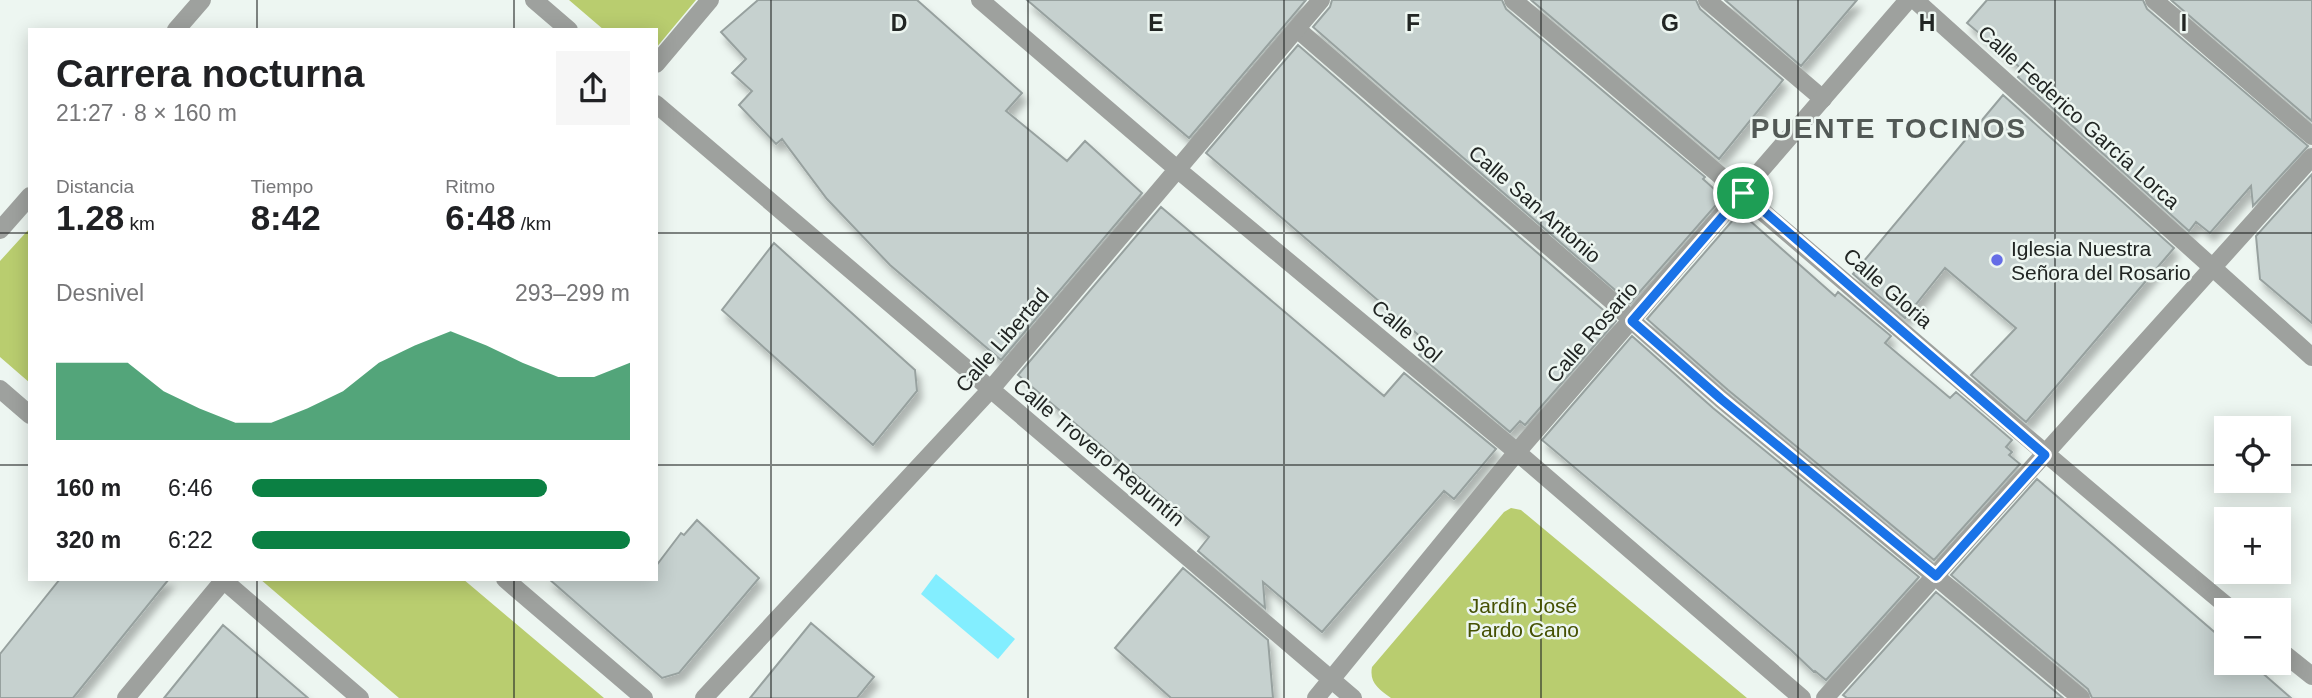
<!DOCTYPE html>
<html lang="es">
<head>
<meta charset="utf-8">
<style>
	body { margin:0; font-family:Helvetica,sans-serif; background:#f6f6f6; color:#202124; height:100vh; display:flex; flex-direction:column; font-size:26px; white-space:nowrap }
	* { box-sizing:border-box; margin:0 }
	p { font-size:23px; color:#757577 }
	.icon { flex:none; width:38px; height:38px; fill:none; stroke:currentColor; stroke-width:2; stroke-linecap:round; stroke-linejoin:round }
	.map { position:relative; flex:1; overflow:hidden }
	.panel { position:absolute; left:28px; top:28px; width:630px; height:553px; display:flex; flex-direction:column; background:#fff; border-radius:0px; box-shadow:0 4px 18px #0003 }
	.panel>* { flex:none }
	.controls { position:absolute; left:2214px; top:416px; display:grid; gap:14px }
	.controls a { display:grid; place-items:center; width:77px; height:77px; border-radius:0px; background:#fff; box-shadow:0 4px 18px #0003; font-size:35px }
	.pin { position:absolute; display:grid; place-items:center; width:60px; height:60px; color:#fff; margin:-30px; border:4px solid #fff; border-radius:50%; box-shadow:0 2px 7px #0007 }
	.round { display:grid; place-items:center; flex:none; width:74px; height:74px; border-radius:0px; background:#f6f6f6 }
	.head { display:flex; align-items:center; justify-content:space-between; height:119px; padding:0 28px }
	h1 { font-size:38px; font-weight:700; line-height:52px }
	.figures { display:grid; grid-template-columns:repeat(3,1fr); gap:10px; height:119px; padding:7px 28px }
	.figures div { display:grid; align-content:center }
	.figures b { font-size:35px; font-weight:700 }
	.figures small { font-size:19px; font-weight:400 }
	.figures p { font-size:19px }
	.chart { height:196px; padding:14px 28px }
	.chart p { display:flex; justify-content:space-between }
	.chart svg { width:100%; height:126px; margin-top:7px; fill:#0b8043; opacity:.7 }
	ul { padding:0 28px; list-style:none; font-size:23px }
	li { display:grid; grid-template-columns:112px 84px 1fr; align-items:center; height:52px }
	li i { height:18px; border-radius:9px; background:#0b8043 }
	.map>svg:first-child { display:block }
	.green { fill:#b9cd6f }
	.water { fill:#83eeff }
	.building { fill:#c6d1cf; stroke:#97a19f; stroke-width:2; filter:url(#shadow) }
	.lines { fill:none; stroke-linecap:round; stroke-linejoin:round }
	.pedestrian { stroke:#9ea19e; stroke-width:18 }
	.minor { stroke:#9ea19e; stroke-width:18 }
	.route-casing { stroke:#fff; stroke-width:14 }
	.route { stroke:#1a73e8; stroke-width:9 }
	.grid { fill:none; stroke:#212523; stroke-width:2; stroke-opacity:0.55 }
	.poi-dot { fill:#656de6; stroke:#edf6f1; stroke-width:2.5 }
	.labels { text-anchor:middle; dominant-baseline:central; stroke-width:5; stroke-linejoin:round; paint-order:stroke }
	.street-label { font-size:21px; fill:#212523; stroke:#edf6f1 }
	.poi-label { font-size:21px; fill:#212523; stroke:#edf6f1; text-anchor:start }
	.park-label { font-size:21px; fill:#455103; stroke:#edf6f1 }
	.district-label { font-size:28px; font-weight:bold; letter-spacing:2px; fill:#525956; stroke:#edf6f1 }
	.grid-label { font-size:23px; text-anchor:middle; font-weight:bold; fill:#212523; stroke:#edf6f1; stroke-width:5; stroke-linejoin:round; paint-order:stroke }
</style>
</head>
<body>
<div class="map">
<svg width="2312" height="698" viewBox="0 0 2312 698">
	<defs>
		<filter id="shadow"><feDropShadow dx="4.5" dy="8" stdDeviation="3.5" flood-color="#0004"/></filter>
	</defs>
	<rect width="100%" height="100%" fill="#edf6f1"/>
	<path class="green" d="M569 0H696L656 48V30H604Z
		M30 228V383L0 357V261Z
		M1511 508 1521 510 1747 698H1391C1379 689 1369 683 1372 667L1504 512Z
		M260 579H463L604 698H399Z"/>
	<path class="water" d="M936 574 1015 639 998 659 921 594Z"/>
	<path class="building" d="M758 0H917L1022 93 1006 111 1067 161 1085 141 1142 193 1001 360 890 265 827 199 782 139 776 144 739 105 752 91 732 73 746 59 721 32Z
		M1027 0H1306L1189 138Z
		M1332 0H1502L1506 9 1705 177 1703 179 1723 197 1630 303 1313 27 1330 7Z
		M1531 0H1696L1700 9 1783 80 1719 159Z
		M1725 0H1857L1801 66Z
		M1987 0H2143L2147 9 2308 146 2253 206 2251 186 2210 233 2196 222 2189 231 2018 77 2023 70 1967 23Z
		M2171 0H2312V121Z
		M1298 45 1616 321 1525 425 1520 421 1510 432 1419 355 1429 344 1206 153Z
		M2003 95 2174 248 2026 422 1971 375 2016 328 1945 268 1905 318 1853 274Z
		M2312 174V323L2260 279 2256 236Z
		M1161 207 1384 396 1404 373 1496 449 1454 499 1444 491 1322 632 1263 582 1265 608 1198 551 1209 537 1018 375Z
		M1740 212 1835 296 1838 292 1891 336 1885 343 1950 398 1956 392 2012 440 2006 447 2012 452 2009 455 2020 464 1934 560 1728 390 1647 319Z
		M774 243 915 370 917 391 873 445 722 310Z
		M1632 336 1713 408 1919 577 1826 680 1815 671 1814 672 1791 650 1542 440Z
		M2037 479 2226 642V663H2251L2291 698H2092L2088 689 1951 575Z
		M697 520 759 578 679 673 662 678 549 579H656V566L681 533 684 535Z
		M1183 568 1268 640 1273 698H1171L1115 648Z
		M60 579H169L73 698H0V654Z
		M1936 592 2063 698H1847L1843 695Z
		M811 623 874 677 857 698H750Z
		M223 625 308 698H164Z"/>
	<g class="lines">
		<path class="pedestrian" d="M1707 0 1823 99
			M2154 0 2312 136
			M1297 29 1612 301 1632 321 1721 399 1935 576"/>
		<path class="minor" d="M534 0 569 30
			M980 0 1177 169 1517 452 1802 698
			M1513 0C1754 202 1991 410 2233 611
			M1915 0 2312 357
			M176 30 202 0
			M656 64 710 0
			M656 104 1353 698
			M0 230 30 196
			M0 389 30 415
			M1935 576 2081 698
			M222 579 360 698
			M505 579 644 698
			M2278 649 2312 676
			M126 698 223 581
			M704 698 991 389 1321 0
			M1316 698 1517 452 1908 0
			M1825 698 2312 157"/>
	</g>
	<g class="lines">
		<defs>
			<path id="route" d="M1743 193 2045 455 1936 576 1721 399 1632 321Z"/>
		</defs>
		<use href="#route" class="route-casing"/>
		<use href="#route" class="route"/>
	</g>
	<path class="grid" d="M257 0V30M514 0V30M771 0V698M1028 0V698M1284 0V698M1541 0V698M1798 0V698M2055 0V698M0 233H30M656 233H2312M0 465H30M656 465H2226M2278 465H2312M257 579V698M514 579V698"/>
	<circle class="poi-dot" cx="1997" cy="260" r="7"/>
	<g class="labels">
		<g class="street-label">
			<text transform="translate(2079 117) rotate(42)">Calle Federico García Lorca</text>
			<text transform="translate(1535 204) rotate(41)">Calle San Antonio</text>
			<text transform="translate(1888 288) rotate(41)">Calle Gloria</text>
			<text transform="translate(1407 331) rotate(40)">Calle Sol</text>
			<text transform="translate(1592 332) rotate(-49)">Calle Rosario</text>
			<text transform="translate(1002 340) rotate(-49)">Calle Libertad</text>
			<text transform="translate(1099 452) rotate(40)">Calle Trovero Repuntín</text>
		</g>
		<g class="poi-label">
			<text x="2011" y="248">Iglesia Nuestra<tspan x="2011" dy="24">Señora del Rosario</tspan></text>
		</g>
		<g class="park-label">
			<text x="1523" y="605">Jardín José<tspan x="1523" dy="24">Pardo Cano</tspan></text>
		</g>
		<g class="district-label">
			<text x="1889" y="128">PUENTE TOCINOS</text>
		</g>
	</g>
	<g class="grid-label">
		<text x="899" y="31">D</text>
		<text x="1156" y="31">E</text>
		<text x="1413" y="31">F</text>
		<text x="1670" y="31">G</text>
		<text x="1927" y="31">H</text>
		<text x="2184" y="31">I</text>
	</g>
</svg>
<div class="controls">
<a><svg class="icon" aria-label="locate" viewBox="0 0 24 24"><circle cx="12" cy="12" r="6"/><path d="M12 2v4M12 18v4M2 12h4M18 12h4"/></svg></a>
<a>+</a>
<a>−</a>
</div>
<div class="pin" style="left:1743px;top:193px;background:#1e9e55"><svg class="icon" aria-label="arrive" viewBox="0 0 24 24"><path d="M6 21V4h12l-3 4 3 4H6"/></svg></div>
<section class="panel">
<div class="head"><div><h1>Carrera nocturna</h1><p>21:27 · 8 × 160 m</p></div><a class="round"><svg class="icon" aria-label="share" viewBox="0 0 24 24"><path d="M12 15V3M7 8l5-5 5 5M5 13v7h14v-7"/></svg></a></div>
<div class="figures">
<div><p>Distancia</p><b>1.28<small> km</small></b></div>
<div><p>Tiempo</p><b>8:42</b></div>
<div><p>Ritmo</p><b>6:48<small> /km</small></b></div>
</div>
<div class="chart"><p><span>Desnivel</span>293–299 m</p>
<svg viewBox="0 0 160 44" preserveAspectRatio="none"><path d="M0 44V17L10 17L20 17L30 27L40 33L50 38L60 38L70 33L80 27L90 17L100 11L110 6L120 11L130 17L140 22L150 22L160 17V44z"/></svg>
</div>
<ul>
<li><b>160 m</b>6:46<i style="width:78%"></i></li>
<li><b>320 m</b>6:22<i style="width:100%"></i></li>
</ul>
</section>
</div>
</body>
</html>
